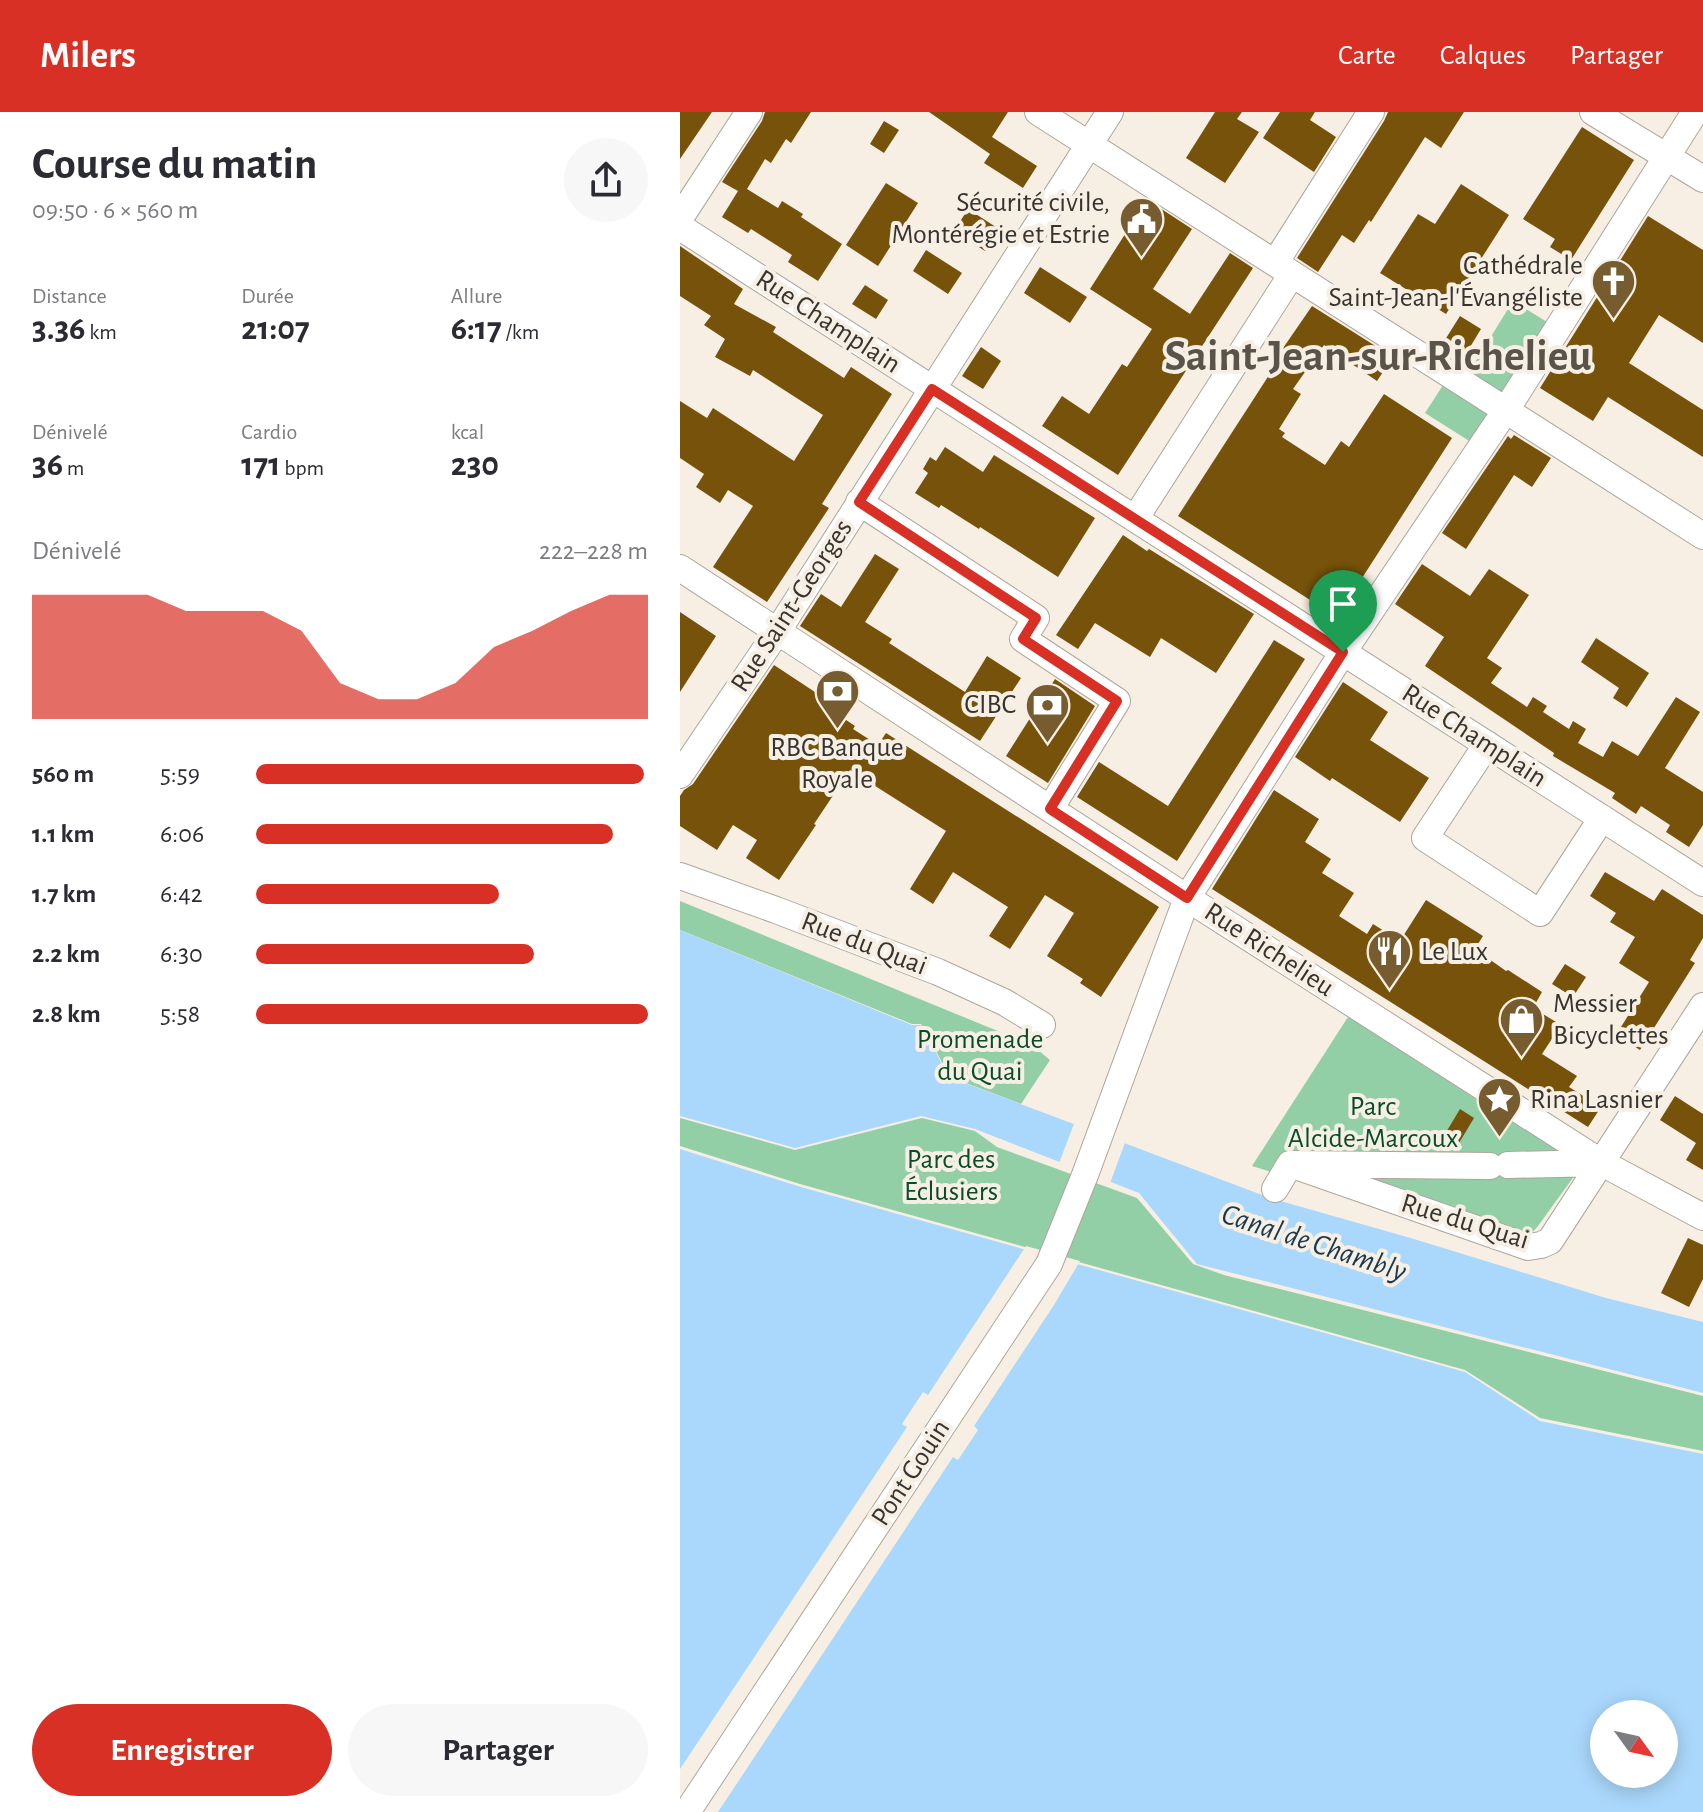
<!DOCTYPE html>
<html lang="fr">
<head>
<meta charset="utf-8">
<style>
	body { margin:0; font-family:"Alegreya Sans",sans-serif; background:#f7f7f7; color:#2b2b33; height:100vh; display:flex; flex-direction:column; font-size:30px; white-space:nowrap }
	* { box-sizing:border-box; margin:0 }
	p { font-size:26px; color:#7c7c81 }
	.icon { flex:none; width:44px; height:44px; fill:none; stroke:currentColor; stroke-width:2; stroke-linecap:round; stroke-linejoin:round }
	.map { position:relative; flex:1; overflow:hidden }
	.drawer { display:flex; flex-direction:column; background:#fff; width:680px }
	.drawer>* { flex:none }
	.needle { width:52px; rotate:123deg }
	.fabs { position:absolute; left:910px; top:1588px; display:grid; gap:16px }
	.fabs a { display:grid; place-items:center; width:88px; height:88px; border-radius:50%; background:#fff; box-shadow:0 4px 20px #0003; font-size:40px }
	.pin { position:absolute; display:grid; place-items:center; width:68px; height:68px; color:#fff; margin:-82px -34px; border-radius:50% 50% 50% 0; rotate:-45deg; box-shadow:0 0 8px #0007 }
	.pin .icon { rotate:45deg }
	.round { display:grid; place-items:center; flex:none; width:84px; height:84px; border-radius:42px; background:#f7f7f7 }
	.summary { display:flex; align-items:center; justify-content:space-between; height:136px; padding:0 32px }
	h1 { font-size:44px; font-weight:700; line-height:60px }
	.stats { display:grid; grid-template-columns:repeat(3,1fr); gap:12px; height:136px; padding:8px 32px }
	.stats div { display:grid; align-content:center }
	.stats b { font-size:34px; font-weight:700 }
	.stats small { font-size:22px; font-weight:400 }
	.stats p { font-size:22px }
	.chart { height:224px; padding:16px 32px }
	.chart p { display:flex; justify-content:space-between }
	.chart svg { width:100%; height:144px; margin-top:8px; fill:#d93025; opacity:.7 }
	.button { display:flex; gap:16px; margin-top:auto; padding:16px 32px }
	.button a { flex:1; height:92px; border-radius:48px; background:#d93025; color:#fff; font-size:32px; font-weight:700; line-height:92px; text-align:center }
	.button a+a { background:#f7f7f7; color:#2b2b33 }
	ul { padding:0 32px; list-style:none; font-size:26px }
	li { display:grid; grid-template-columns:128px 96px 1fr; align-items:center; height:60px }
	li i { height:20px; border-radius:10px; background:#d93025 }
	header { display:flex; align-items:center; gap:48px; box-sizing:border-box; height:112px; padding:0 40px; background:#d93025; color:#fff }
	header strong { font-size:38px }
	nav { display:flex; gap:44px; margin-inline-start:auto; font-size:28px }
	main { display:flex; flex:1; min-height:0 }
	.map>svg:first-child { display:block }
	.green { fill:#92cfa6 }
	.water { fill:#aad8fc; fill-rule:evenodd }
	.pier { fill:#f7efe4 }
	.building { fill:#76520a }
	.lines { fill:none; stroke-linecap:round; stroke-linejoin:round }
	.minor-casing { stroke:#ada69b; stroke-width:28 }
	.minor { stroke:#fff; stroke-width:26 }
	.route-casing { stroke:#fff; stroke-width:16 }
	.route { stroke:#d93025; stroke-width:10 }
	.labels { text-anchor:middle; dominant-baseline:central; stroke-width:8; stroke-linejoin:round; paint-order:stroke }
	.poi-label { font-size:28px; fill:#373430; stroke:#f7efe4; text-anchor:end }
	.street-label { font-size:28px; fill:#373430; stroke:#f7efe4 }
	.park-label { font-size:28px; fill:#084d2a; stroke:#f7efe4 }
	.water-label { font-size:30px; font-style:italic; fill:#173951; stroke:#f7efe4 }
	.town-label { font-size:44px; font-weight:bold; fill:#595349; stroke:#f7efe4 }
</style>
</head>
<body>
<header>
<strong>Milers</strong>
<nav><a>Carte</a><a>Calques</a><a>Partager</a></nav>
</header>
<main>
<section class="drawer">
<div class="summary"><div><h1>Course du matin</h1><p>09:50 · 6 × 560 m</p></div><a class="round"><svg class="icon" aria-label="share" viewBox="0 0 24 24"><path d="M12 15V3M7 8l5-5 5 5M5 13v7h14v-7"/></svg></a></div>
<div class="stats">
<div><p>Distance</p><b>3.36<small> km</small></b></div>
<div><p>Durée</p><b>21:07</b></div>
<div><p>Allure</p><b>6:17<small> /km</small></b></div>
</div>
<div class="stats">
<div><p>Dénivelé</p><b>36<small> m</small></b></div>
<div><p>Cardio</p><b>171<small> bpm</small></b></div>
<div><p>kcal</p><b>230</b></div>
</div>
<div class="chart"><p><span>Dénivelé</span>222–228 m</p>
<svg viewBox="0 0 160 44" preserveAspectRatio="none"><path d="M0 44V6L10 6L20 6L30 6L40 11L50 11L60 11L70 17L80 33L90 38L100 38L110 33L120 22L130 17L140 11L150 6L160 6V44z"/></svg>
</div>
<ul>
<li><b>560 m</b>5:59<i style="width:99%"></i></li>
<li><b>1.1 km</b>6:06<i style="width:91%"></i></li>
<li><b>1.7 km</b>6:42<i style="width:62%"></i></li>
<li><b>2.2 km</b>6:30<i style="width:71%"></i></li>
<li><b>2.8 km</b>5:58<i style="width:100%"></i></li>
</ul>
<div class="button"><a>Enregistrer</a><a>Partager</a></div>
</section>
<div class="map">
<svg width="1023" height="1700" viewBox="0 0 1023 1700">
	<rect width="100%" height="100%" fill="#f7efe4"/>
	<path class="green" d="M833 189 872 213 823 291 784 268Z
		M767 267 815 299 794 332 745 301Z
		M0 789 352 933 370 948 341 992 270 965 241 912H232L0 818Z
		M668 905 903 1052 858 1114 845 1129 827 1133 572 1054Z
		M0 1006 115 1038 242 1006 295 1019 317 1035 457 1086 513 1152 544 1163 1023 1284V1339L860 1306 785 1258 120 1072 0 1034Z"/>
	<path class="water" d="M0 818 232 913H241L269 965 590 1086 734 1127 926 1186 1023 1210V1281L517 1152 459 1081 295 1017 241 1004 115 1036 0 1004Z
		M0 1037 121 1075 785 1260 860 1309 1023 1342V1700H0ZM924 1602H984V1662H924Z"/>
	<path class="pier" d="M395 1009 446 1028 429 1074 378 1054Z
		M346 1134 400 1149 374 1193 294 1314 298 1318 278 1348 273 1345 38 1700H0V1657L227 1315 222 1312 243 1280 248 1283Z"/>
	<path class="building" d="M0 0H32L0 47Z
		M85 0H131L111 31 106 27 91 51 85 47 67 77 98 96 102 89 123 102 121 105 162 132 138 169 108 150 112 143 71 117 68 121 42 105 58 79 42 70 82 9Z
		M249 0H328L312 25 357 54 343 76 304 51 310 42Z
		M535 0H562L557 7 579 20 545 71 506 46Z
		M600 0H635L630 8 656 25 634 60 583 26Z
		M708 0H784L761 36 745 25 691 110 689 108 674 131 662 123 638 160 617 146 704 9Z
		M204 9 219 18 204 41 190 32Z
		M902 15 954 48 891 148 870 135 875 127 843 107Z
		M206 71 238 91 198 154 166 133Z
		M781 72 829 103 766 202 700 161 738 102 755 112Z
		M463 94 476 102 480 96 512 117 473 177 510 202 550 141 573 156 438 363 362 314 382 284 409 302 442 252 447 255 472 217 410 177Z
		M288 97 319 117 305 139 274 119Z
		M968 104 1023 138V231L979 203 949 251 1023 298V345L928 285 913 309 860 276Z
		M0 134 63 177 54 192 96 215 93 220 164 266 171 255 212 282 142 392 149 396 87 490 33 455 73 394 48 378 40 391 16 375 24 362 0 346V289L27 306 33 296 114 349 143 303 73 258 70 264 35 245 45 227 24 213 31 204 0 184Z
		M246 138 282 161 268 182 233 159Z
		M360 155 407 185 390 211 344 181Z
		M185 173 208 188 196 207 172 192Z
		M632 194 713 245 697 269 644 233 613 277 621 282 599 317 605 321 602 325 645 353 661 329 669 335 704 282 772 326 657 505 498 404 602 243 599 242Z
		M780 204 801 217 784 245 763 231Z
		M301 235 321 249 303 277 282 264Z
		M834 323 871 346 852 375 834 363 786 437 762 421 828 324 831 327Z
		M265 335 303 360 314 343 415 406 378 465 300 415 299 417 261 393 259 396 235 381 248 361 243 357 250 345 256 349Z
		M443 423 467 439 469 437 574 502 536 561 481 526 470 545 415 511 398 537 376 523Z
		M195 442 219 457 185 510 212 527 209 531 285 580 307 544 341 566 300 629 120 514 141 482 161 495Z
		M742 452 790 484 809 457 849 483 807 546 822 556 811 571 847 595 853 585 867 594 863 600 889 617 893 609 906 617 898 631 923 645 932 629 958 644 996 585 1020 600 985 656 1023 680V713L1009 735 986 720 990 713 961 694 956 702 932 686 935 681 873 644 874 641 745 554 764 525 715 492Z
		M0 500 36 524 0 580Z
		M916 526 969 561 947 595 933 586 939 576 901 550Z
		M594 528 625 547 497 749 397 685 419 650 488 694Z
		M94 553 141 584 138 589 175 614 173 617 198 633 206 621 479 795 421 885 400 871 403 867 367 844 394 801 365 783 330 837 309 824 328 795 273 760 253 792 230 777 266 719 170 658 134 712 136 713 99 768 66 746 77 728 53 713 37 738 0 714V684L4 678 13 672Z
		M375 567 415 594 368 671 326 644Z
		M663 570 708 600 690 628 749 666 720 710 652 666 650 669 615 645Z
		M594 678 639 707 625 730 651 747 642 761 674 781 659 804 687 822 693 812 720 829 746 788 803 824 795 837 826 859 828 858 862 880 853 896 881 913 862 942 897 964 889 975 921 995 908 1015 532 777Z
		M925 760 974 789 982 777 1023 803V826L1010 848 1015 851 960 938 936 923 969 870 939 851 955 825 930 810 936 801 910 784Z
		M885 852 906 865 893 885 872 872Z
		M995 984 1023 1002V1058L1006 1048 1016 1031 980 1008Z
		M780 997 794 1006 779 1031 765 1022Z
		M1008 1126 1023 1133V1167L1009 1195 981 1181Z"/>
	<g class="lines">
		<defs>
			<path id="minor" d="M358 0 1023 424
				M913 0 1023 67
				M0 106 69 0
				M0 115 1023 771
				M595 151 691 0
				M179 390 356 506 343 527 437 589 370 697
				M455 407 612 162
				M0 456 507 786 922 1051 1023 1105
				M807 632 745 726 860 801 922 706
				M0 663 97 520 430 0
				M0 764 96 798 258 860 324 890 362 913
				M610 1052 848 1135 861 1133 870 1129 1023 894
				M828 1053 922 1051
				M595 1077 610 1052 810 1054
				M7 1700 369 1152 405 1063 507 786 663 540 826 298 1015 0"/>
		</defs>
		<use href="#minor" class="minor-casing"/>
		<use href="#minor" class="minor"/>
	</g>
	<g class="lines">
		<defs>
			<path id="route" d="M252 277 663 540 507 786 370 697 437 589 343 527 356 506 179 390Z"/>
		</defs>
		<use href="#route" class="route-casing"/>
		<use href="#route" class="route"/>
	</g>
	<defs>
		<symbol id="civic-pin" viewBox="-11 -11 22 30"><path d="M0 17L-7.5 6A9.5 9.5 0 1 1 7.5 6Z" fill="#765c2e" stroke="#f7efe4"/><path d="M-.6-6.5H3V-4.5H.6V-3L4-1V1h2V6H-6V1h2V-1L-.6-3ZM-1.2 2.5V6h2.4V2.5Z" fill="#fff"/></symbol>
		<symbol id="church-pin" viewBox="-11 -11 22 30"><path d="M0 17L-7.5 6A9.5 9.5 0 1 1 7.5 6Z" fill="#765c2e" stroke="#f7efe4"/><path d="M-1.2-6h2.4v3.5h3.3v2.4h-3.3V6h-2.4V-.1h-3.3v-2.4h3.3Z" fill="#fff"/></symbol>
		<symbol id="bank-pin" viewBox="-11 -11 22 30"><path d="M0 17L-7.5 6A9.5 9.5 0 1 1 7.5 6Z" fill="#765c2e" stroke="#f7efe4"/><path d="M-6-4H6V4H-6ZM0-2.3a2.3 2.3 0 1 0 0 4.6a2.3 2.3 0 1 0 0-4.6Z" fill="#fff"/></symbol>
		<symbol id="restaurant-pin" viewBox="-11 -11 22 30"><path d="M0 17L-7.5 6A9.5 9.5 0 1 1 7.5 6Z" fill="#765c2e" stroke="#f7efe4"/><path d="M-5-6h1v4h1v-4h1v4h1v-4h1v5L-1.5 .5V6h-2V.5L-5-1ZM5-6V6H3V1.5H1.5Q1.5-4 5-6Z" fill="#fff"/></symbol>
		<symbol id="shop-pin" viewBox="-11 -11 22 30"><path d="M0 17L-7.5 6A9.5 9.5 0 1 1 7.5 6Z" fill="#765c2e" stroke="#f7efe4"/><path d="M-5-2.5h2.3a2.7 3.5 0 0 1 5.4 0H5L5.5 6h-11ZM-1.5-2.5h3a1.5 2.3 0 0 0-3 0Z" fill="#fff"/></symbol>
		<symbol id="sight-pin" viewBox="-11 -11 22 30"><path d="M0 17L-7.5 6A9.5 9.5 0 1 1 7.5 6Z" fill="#765c2e" stroke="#f7efe4"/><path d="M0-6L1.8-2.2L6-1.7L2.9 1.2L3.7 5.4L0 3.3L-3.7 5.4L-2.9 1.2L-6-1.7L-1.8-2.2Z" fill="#fff"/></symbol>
	</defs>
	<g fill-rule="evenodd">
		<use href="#civic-pin" x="436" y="82" width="51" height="69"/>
		<use href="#church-pin" x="908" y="144" width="51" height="69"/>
		<use href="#bank-pin" x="132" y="554" width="51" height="69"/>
		<use href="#bank-pin" x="342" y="568" width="51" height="69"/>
		<use href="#restaurant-pin" x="684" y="814" width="51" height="69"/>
		<use href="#shop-pin" x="816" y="882" width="51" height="69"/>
		<use href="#sight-pin" x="794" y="962" width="51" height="69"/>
	</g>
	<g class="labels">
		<g class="poi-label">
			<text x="430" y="91">Sécurité civile,<tspan x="430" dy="32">Montérégie et Estrie</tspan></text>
			<text x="903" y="154">Cathédrale<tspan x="903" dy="32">Saint-Jean-l'Évangéliste</tspan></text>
			<text x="336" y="593">CIBC</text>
			<text x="157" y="636" text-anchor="middle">RBC Banque<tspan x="157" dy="32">Royale</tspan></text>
			<text x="741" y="840" text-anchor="start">Le Lux</text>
			<text x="873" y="892" text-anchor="start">Messier<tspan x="873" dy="32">Bicyclettes</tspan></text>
			<text x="850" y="988" text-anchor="start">Rina Lasnier</text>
		</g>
		<g class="street-label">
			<text transform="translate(148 210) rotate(33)">Rue Champlain</text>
			<text transform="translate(112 494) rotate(-57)">Rue Saint-Georges</text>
			<text transform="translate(794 624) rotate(33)">Rue Champlain</text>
			<text transform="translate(184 832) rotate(21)">Rue du Quai</text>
			<text transform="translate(589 838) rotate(33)">Rue Richelieu</text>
			<text transform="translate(785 1110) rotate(17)">Rue du Quai</text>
			<text transform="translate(231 1361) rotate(-57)">Pont Gouin</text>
		</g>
		<g class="park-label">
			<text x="300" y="928">Promenade<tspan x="300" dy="32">du Quai</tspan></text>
			<text x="693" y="995">Parc<tspan x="693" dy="32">Alcide-Marcoux</tspan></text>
			<text x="271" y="1048">Parc des<tspan x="271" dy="32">Éclusiers</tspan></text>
		</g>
		<g class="water-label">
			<text transform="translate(634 1131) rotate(18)">Canal de Chambly</text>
		</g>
		<g class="town-label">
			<text x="698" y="245">Saint-Jean-sur-Richelieu</text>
		</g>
	</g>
</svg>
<div class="fabs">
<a><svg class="needle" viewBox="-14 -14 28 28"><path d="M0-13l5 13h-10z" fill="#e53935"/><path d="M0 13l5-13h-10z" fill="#7c7c81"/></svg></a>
</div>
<div class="pin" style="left:663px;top:540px;background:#1e9e55"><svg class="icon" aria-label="arrive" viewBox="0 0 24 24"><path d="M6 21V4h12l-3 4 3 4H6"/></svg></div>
</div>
</main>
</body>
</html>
